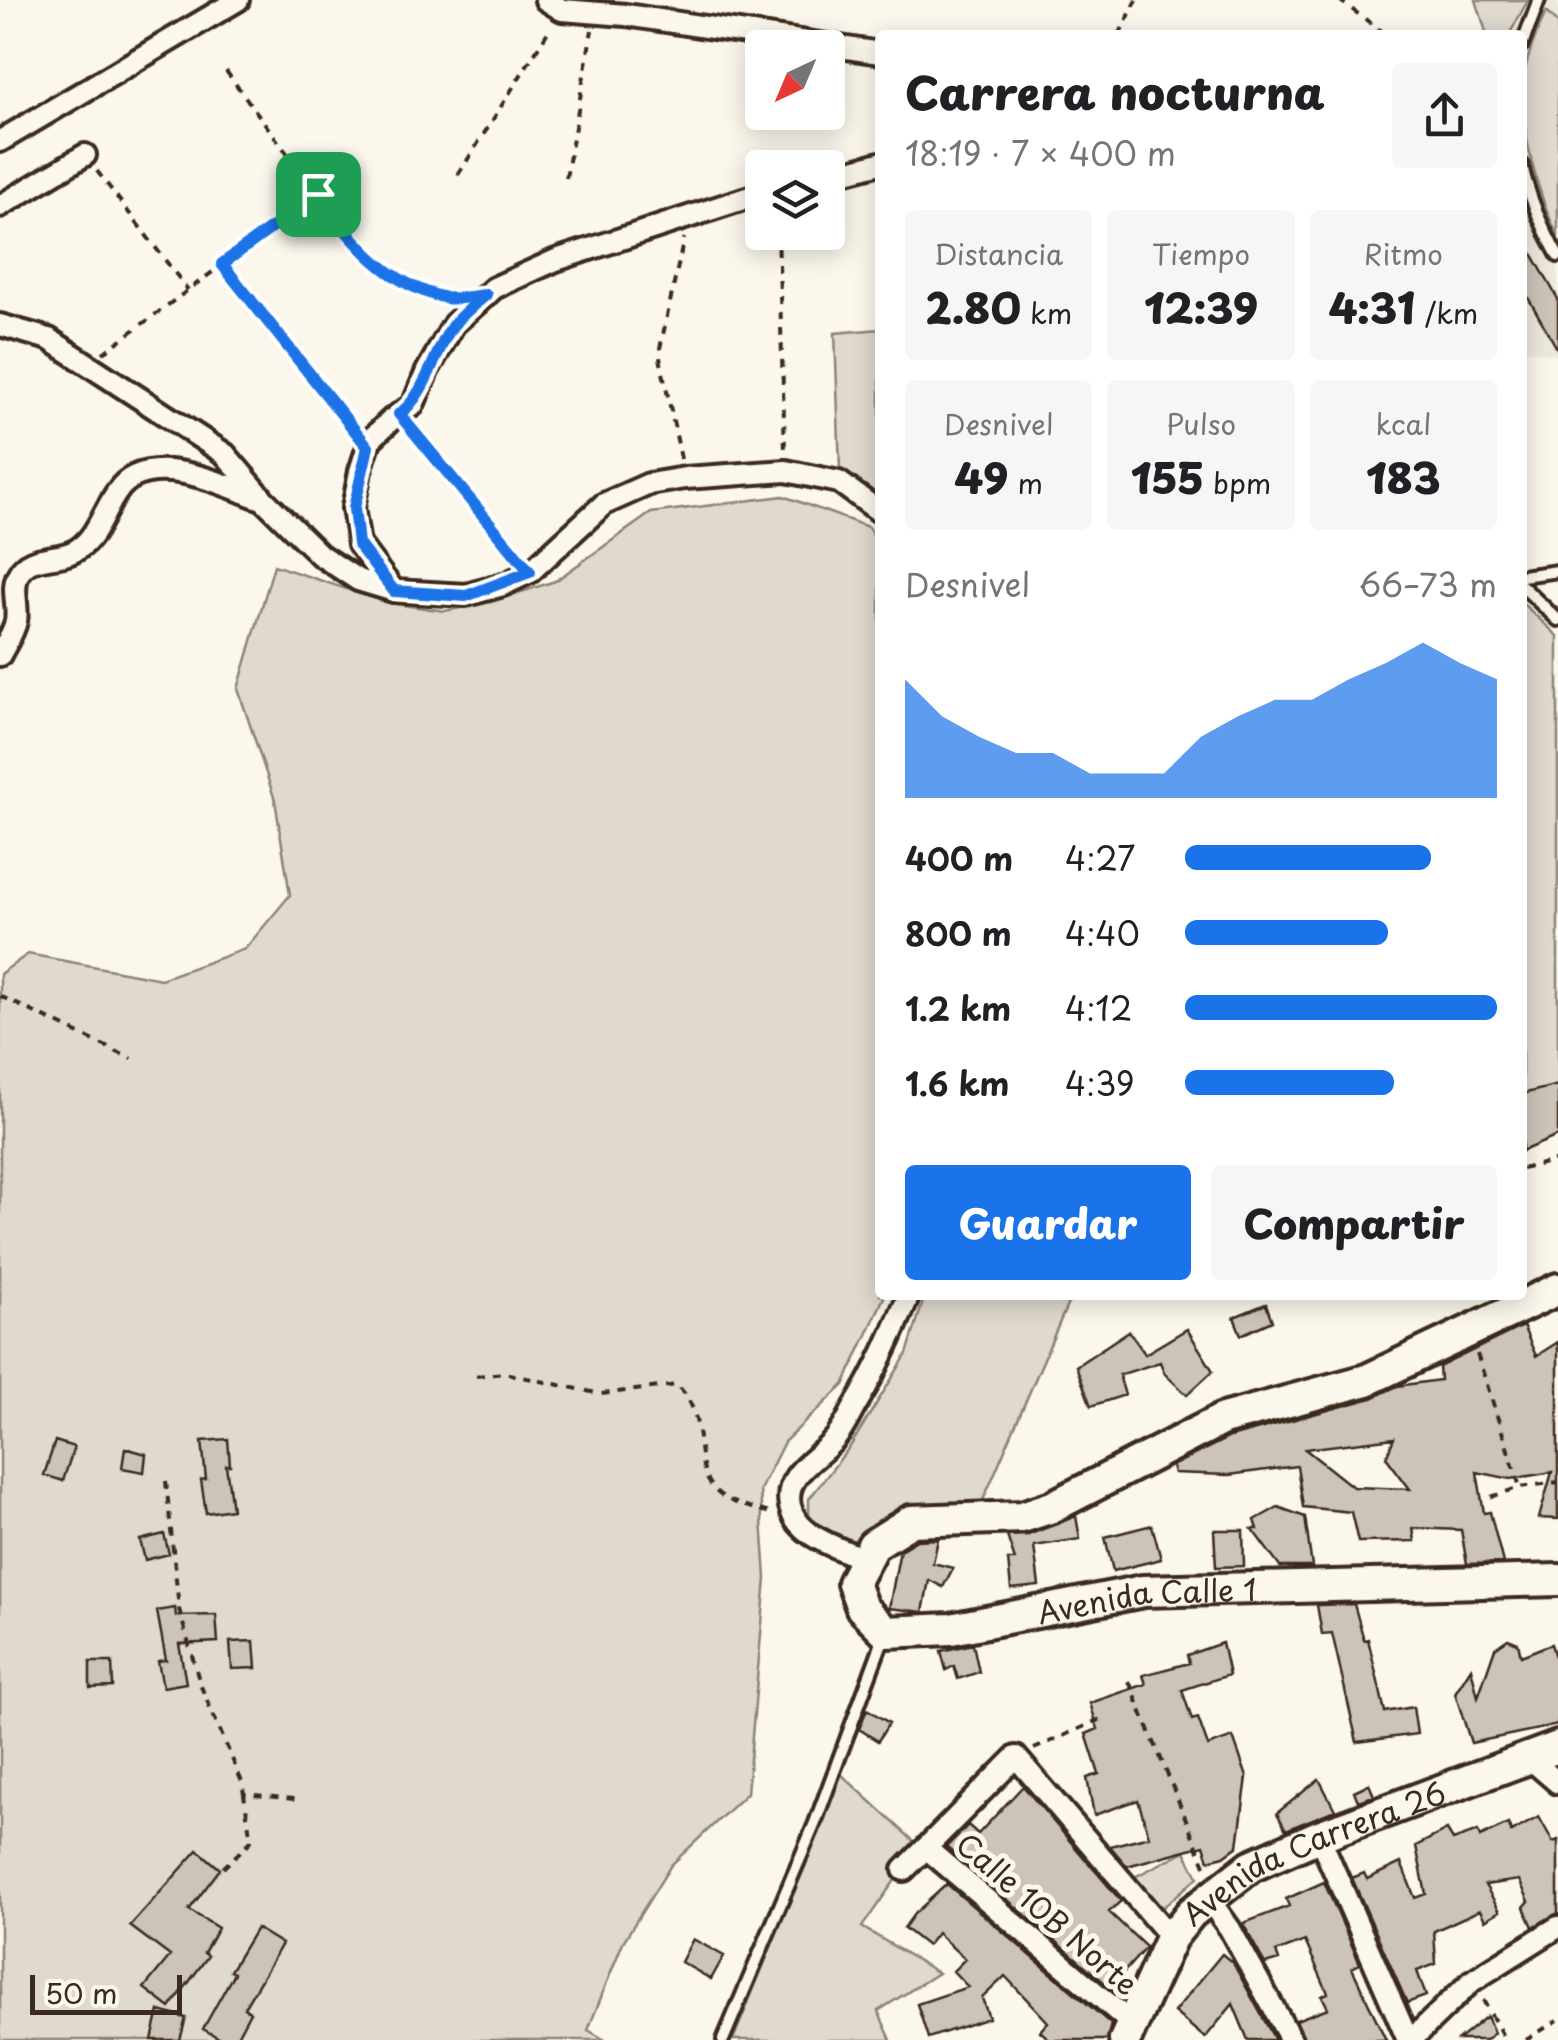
<!DOCTYPE html>
<html lang="es">
<head>
<meta charset="utf-8">
<style>
	body { margin:0; font-family:"Playpen Sans",sans-serif; background:#f6f6f6; color:#202124; height:100vh; display:flex; flex-direction:column; font-size:38px; white-space:nowrap }
	* { box-sizing:border-box; margin:0 }
	p { font-size:32px; color:#757577 }
	.icon { flex:none; width:55px; height:55px; fill:none; stroke:currentColor; stroke-width:2; stroke-linecap:round; stroke-linejoin:round }
	.map { position:relative; flex:1; overflow:hidden }
	.panel { position:absolute; left:875px; top:30px; width:652px; height:1270px; display:flex; flex-direction:column; background:#fff; border-radius:10px; box-shadow:0 5px 25px #0003 }
	.panel>* { flex:none }
	.needle { width:65px; rotate:224deg }
	.buttons { position:absolute; left:745px; top:30px; display:grid; gap:20px }
	.buttons a { display:grid; place-items:center; width:100px; height:100px; border-radius:10px; background:#fff; box-shadow:0 5px 25px #0003; font-size:50px }
	.scale { position:absolute; left:30px; bottom:25px; width:152px; box-sizing:border-box; padding-left:10px; border:5px solid #3b2a1e; border-top:0; font-size:28px; line-height:35px; white-space:nowrap; color:#3b2a1e; -webkit-text-stroke:8px #fbf7ec; paint-order:stroke }
	.pin { position:absolute; display:grid; place-items:center; width:85px; height:85px; color:#fff; margin:-42px; border-radius:20px; box-shadow:0 5px 15px #0006 }
	.round { display:grid; place-items:center; flex:none; width:105px; height:105px; border-radius:10px; background:#f6f6f6 }
	.summary { display:flex; align-items:center; justify-content:space-between; height:170px; padding:0 30px }
	h1 { font-size:45px; font-weight:800; line-height:75px }
	.stats { display:grid; grid-template-columns:repeat(3,1fr); gap:15px; height:170px; padding:10px 30px }
	.stats div { display:grid; align-content:center; border-radius:10px; background:#f6f6f6; text-align:center }
	.stats b { font-size:42px; font-weight:800 }
	.stats small { font-size:28px; font-weight:400 }
	.stats p { font-size:28px }
	.chart { height:280px; padding:20px 30px }
	.chart p { display:flex; justify-content:space-between }
	.chart svg { width:100%; height:180px; margin-top:10px; fill:#1a73e8; opacity:.7 }
	.button { display:flex; gap:20px; margin-top:auto; padding:20px 30px }
	.button a { flex:1; height:115px; border-radius:10px; background:#1a73e8; color:#fff; font-size:40px; font-weight:800; line-height:115px; text-align:center }
	.button a+a { background:#f6f6f6; color:#202124 }
	ul { padding:0 30px; list-style:none; font-size:32px }
	li { display:grid; grid-template-columns:160px 120px 1fr; align-items:center; height:75px }
	li i { height:25px; border-radius:12px; background:#1a73e8 }
	.map>svg:first-child { display:block }
	.built { fill:#ede8dd }
	.green { fill:#dfd9ce; stroke:#8d8276; stroke-width:2.5 }
	.building { fill:#ccc4b9; stroke:#3b2a1e; stroke-width:2.5; fill-rule:evenodd }
	.lines { fill:none; stroke-linecap:round; stroke-linejoin:round }
	.lane-casing { stroke:#3b2a1e; stroke-width:18 }
	.street-casing { stroke:#3b2a1e; stroke-width:28 }
	.secondary-casing { stroke:#3b2a1e; stroke-width:38 }
	.path { stroke:#3b2a1e; stroke-width:4; stroke-dasharray:8 8; stroke-linecap:butt }
	.lane { stroke:#fbf7ec; stroke-width:10 }
	.street { stroke:#fbf7ec; stroke-width:20 }
	.secondary { stroke:#fbf7ec; stroke-width:30 }
	.route-casing { stroke:#fff; stroke-width:20 }
	.route { stroke:#1a73e8; stroke-width:12 }
	.labels { text-anchor:middle; dominant-baseline:central; stroke-width:10; stroke-linejoin:round; paint-order:stroke }
	.street-label { font-size:30px; fill:#3b2a1e; stroke:#fbf7ec }
</style>
</head>
<body>
<div class="map">
<svg width="1558" height="2040" viewBox="0 0 1558 2040">
	<rect width="100%" height="100%" fill="#fbf7ec"/>
	<filter id="ink" filterUnits="userSpaceOnUse"><feTurbulence type="fractalNoise" baseFrequency=".01" numOctaves="2"/><feDisplacementMap in="SourceGraphic" scale="20" xChannelSelector="R" yChannelSelector="G"/><feConvolveMatrix kernelMatrix="1 2 1 2 8 2 1 2 1" color-interpolation-filters="sRGB"/></filter>
	<g filter="url(#ink)">
		<path class="built" d="M1476 0H1558V356L1523 349 1522 35H1487Z"/>
		<path class="green" d="M1476 0H1528L1509 35H1487Z
			M1546 12 1558 24V237C1537 191 1522 139 1523 87 1524 61 1536 35 1546 12Z
			M880 329V498L840 470 835 333Z
			M783 496 868 527 880 547V1295H885L844 1385 784 1442 760 1490 766 1578 747 1793 671 1865 623 1942 588 2030 605 2040H0V974L28 954 161 979 245 949 290 895 275 800 238 689 274 565 389 603 445 611 491 602 555 581 651 513Z
			M1522 603 1558 636V1087L1522 1102Z
			M925 1295H1085L1068 1303 981 1505 892 1514 852 1542 809 1520V1499L851 1445 907 1354Z
			M841 1774 919 1846 862 1927 938 1973 878 2011 891 2040H733Z
			M1185 1851 1198 1877 1154 1915 1127 1881Z"/>
		<path class="building" d="M1522 236 1558 299V350L1522 287Z
			M1558 1085V1136L1522 1151V1094Z
			M1266 1304 1272 1321 1241 1335 1234 1317Z
			M1523 1326 1536 1356 1558 1342V1519L1539 1518 1552 1472 1511 1479 1477 1472 1484 1513 1490 1512 1503 1563 1467 1564 1461 1530 1413 1528 1415 1541 1358 1542 1351 1512 1303 1507 1297 1466 1229 1475 1174 1473 1172 1466 1230 1437 1372 1398 1397 1386 1440 1380 1439 1367ZM1394 1438 1386 1457 1410 1489 1353 1487 1305 1449Z
			M1187 1329 1213 1371 1187 1395 1165 1374 1160 1362 1119 1375 1125 1395 1091 1406 1076 1366 1129 1331 1145 1354Z
			M228 1439 230 1465H226L232 1509 206 1513 201 1480 206 1479 202 1441Z
			M55 1441 74 1447 63 1481 44 1475Z
			M125 1448 146 1454 144 1472 122 1468Z
			M1278 1507 1305 1517 1312 1567H1280L1252 1529H1258L1255 1520Z
			M1076 1516 1080 1539 1034 1546 1039 1586 1011 1589 1008 1560H1015L1007 1536 1028 1535Z
			M1152 1525 1161 1559 1113 1571 1105 1537Z
			M1214 1530H1243L1244 1566 1216 1567Z
			M164 1534 169 1554 145 1560 140 1540Z
			M938 1539 933 1563 953 1568 943 1587 929 1580 923 1612 889 1608 900 1550 917 1540Z
			M1354 1604 1364 1640 1368 1639 1385 1712 1413 1707 1417 1734 1357 1742 1332 1633 1322 1634 1317 1605Z
			M175 1608 176 1616 216 1615 218 1642 179 1644 186 1683 163 1687 158 1661 166 1660 157 1611Z
			M1508 1639 1518 1643 1521 1656 1551 1644 1558 1667V1725L1471 1743 1455 1693 1471 1668 1478 1697 1495 1648Z
			M254 1641 256 1668 232 1669 230 1642Z
			M1222 1643 1229 1675 1182 1690 1192 1720 1198 1718 1208 1746 1233 1737 1247 1777 1238 1846 1224 1856 1209 1860 1204 1845 1127 1866 1110 1846 1149 1836 1138 1800 1094 1815 1087 1778 1099 1774 1086 1734 1098 1729 1090 1703 1146 1684 1143 1675 1189 1663 1187 1655Z
			M973 1644 979 1672 958 1679 954 1666 946 1670 941 1651Z
			M90 1662H112L113 1687 90 1688Z
			M867 1709 889 1723 878 1741 859 1729Z
			M1319 1779 1335 1810 1286 1830 1277 1813Z
			M1369 1784 1374 1796 1358 1801 1354 1791Z
			M1023 1786 1121 1901 1109 1912 1146 1947 1116 1981 1119 1984 1113 1990 946 1847 968 1825 978 1834Z
			M1539 1817 1553 1842 1558 1840V1913L1533 1927 1524 1907 1529 1901 1519 1880 1485 1885 1500 1911 1485 1920 1480 1910 1434 1931 1436 1964 1417 1971 1426 1996 1407 2003 1352 1878 1364 1873 1367 1879 1401 1863 1415 1898 1426 1894 1416 1846 1447 1830 1453 1840 1478 1831 1480 1837 1508 1824 1511 1832Z
			M198 1850 220 1869 189 1910 218 1928 204 1953 208 1956 170 2008 144 1988 170 1956 130 1926Z
			M1324 1882 1360 1964 1352 1968 1386 2040H1305L1296 2020 1328 2008 1322 1996 1328 1993 1305 1941 1276 1952 1279 1960 1265 1964 1249 1935 1244 1923 1289 1906 1286 1899Z
			M947 1884 1111 2024 1107 2040H1050L1040 2031 1048 2022 1005 1976 982 1998 989 2018 928 2038 917 2004 968 1987 953 1971 965 1959 937 1933 927 1946 904 1928 914 1914Z
			M256 1928 282 1944 244 2008 250 2012 235 2040H223L203 2029 234 1973 230 1971Z
			M693 1939 724 1956 711 1979 681 1962Z
			M1222 1954 1233 1963 1275 2040H1248L1233 2004 1205 2038 1174 2012Z
			M159 2011 186 2018 180 2040H152Z
			M1487 2016 1494 2033 1486 2040H1458Z"/>
		<g class="lines">
			<defs>
				<path id="lane" d="M1522 45 1539 0
					M1522 165C1529 198 1542 227 1558 256
					M1522 576 1558 571
					M1522 586 1558 620
					M723 2040 815 1823 884 1637"/>
				<path id="street" d="M546 0 562 10 626 15 880 53
					M0 141 238 0
					M828 177 880 163
					M0 206 85 155
					M0 325 49 339 225 454 265 501 320 555 358 580 394 591 466 595 503 585 530 572 604 504 649 484 685 478 786 471 839 482 880 512
					M394 591 359 544 353 508 360 471 370 440 392 419 413 405 427 371 454 324 494 288 556 260 762 193
					M0 655C5 645 14 632 16 621 19 606 11 589 18 575 29 552 60 562 78 549 97 537 104 510 117 492 146 448 222 484 259 498
					M863 1559C838 1547 797 1537 790 1506 783 1474 818 1459 835 1439 843 1430 849 1417 855 1406 877 1370 893 1333 909 1295
					M1529 1758 1558 1783
					M1319 1836 1408 2040
					M926 1848 1132 2024
					M904 1870 1016 1757 1171 1938
					M1208 1898 1230 1929 1291 2040
					M1411 2040 1472 1981 1558 1927"/>
				<g id="secondary">
					<path id="s1" d="M1558 1289 1367 1380 1223 1419 1052 1507 1022 1517 911 1521 873 1545 853 1583 862 1608 886 1632 951 1629 1143 1591 1558 1580"/>
					<path id="s2" d="M1125 2040 1171 1938 1191 1913 1251 1866 1319 1836 1558 1747"/>
				</g>
			</defs>
			<use href="#lane" class="lane-casing"/>
			<use href="#street" class="street-casing"/>
			<use href="#secondary" class="secondary-casing"/>
			<path class="path" d="M1339 0 1387 35
				M1119 35 1137 0
				M226 71 352 241 396 279 453 298
				M97 171 188 290
				M458 175 551 27
				M566 178 592 30
				M778 232 785 451
				M222 265 353 428
				M103 353 317 195
				M411 430 517 557
				M681 459 659 353 684 238
				M0 996 132 1059
				M1522 1169 1558 1160
				M1477 1354 1520 1487
				M476 1376 504 1373 601 1394 677 1385C712 1419 688 1466 718 1493 730 1504 755 1508 770 1513
				M166 1481 179 1609 200 1684 242 1782 244 1794 295 1799
				M1491 1497 1520 1487 1558 1482
				M1129 1681 1206 1868
				M1034 1749 1107 1716
				M223 1868 251 1841 244 1794
				M1483 2000 1505 2040
				M1526 2040 1558 2020"/>
			<use href="#lane" class="lane"/>
			<use href="#street" class="street"/>
			<use href="#secondary" class="secondary"/>
		</g>
	</g>
	<g class="lines" filter="url(#ink)">
		<defs>
			<path id="route" d="M318 194C351 240 387 285 446 298 458 300 473 296 486 295 474 305 460 315 451 328 434 354 424 398 399 414L530 572 466 596 394 591 358 544 354 508 368 447 222 264Z"/>
		</defs>
		<use href="#route" class="route-casing"/>
		<use href="#route" class="route"/>
	</g>
	<g class="labels">
		<g class="street-label">
			<text stroke="none"><textPath href="#s1" startOffset="1108">Avenida Calle 1</textPath></text>
			<text stroke="none"><textPath href="#s2" startOffset="282">Avenida Carrera 26</textPath></text>
			<text transform="translate(1048 1913) rotate(41)">Calle 10B Norte</text>
		</g>
	</g>
</svg>
<div class="buttons">
<a><svg class="needle" viewBox="-14 -14 28 28"><path d="M0-13l5 13h-10z" fill="#e53935"/><path d="M0 13l5-13h-10z" fill="#757577"/></svg></a>
<a><svg class="icon" aria-label="layers" viewBox="0 0 24 24"><path d="M12 4l9 5-9 5-9-5zM3 14l9 5 9-5"/></svg></a>
</div>
<div class="scale">50 m</div>
<div class="pin" style="left:318px;top:194px;background:#1e9e55"><svg class="icon" aria-label="arrive" viewBox="0 0 24 24"><path d="M6 21V4h12l-3 4 3 4H6"/></svg></div>
<section class="panel">
<div class="summary"><div><h1>Carrera nocturna</h1><p>18:19 · 7 × 400 m</p></div><a class="round"><svg class="icon" aria-label="share" viewBox="0 0 24 24"><path d="M12 15V3M7 8l5-5 5 5M5 13v7h14v-7"/></svg></a></div>
<div class="stats">
<div><p>Distancia</p><b>2.80<small> km</small></b></div>
<div><p>Tiempo</p><b>12:39</b></div>
<div><p>Ritmo</p><b>4:31<small> /km</small></b></div>
</div>
<div class="stats">
<div><p>Desnivel</p><b>49<small> m</small></b></div>
<div><p>Pulso</p><b>155<small> bpm</small></b></div>
<div><p>kcal</p><b>183</b></div>
</div>
<div class="chart"><p><span>Desnivel</span>66–73 m</p>
<svg viewBox="0 0 160 44" preserveAspectRatio="none"><path d="M0 44V15L10 24L20 29L30 33L40 33L50 38L60 38L70 38L80 29L90 24L100 20L110 20L120 15L130 11L140 6L150 11L160 15V44z"/></svg>
</div>
<ul>
<li><b>400 m</b>4:27<i style="width:79%"></i></li>
<li><b>800 m</b>4:40<i style="width:65%"></i></li>
<li><b>1.2 km</b>4:12<i style="width:100%"></i></li>
<li><b>1.6 km</b>4:39<i style="width:67%"></i></li>
</ul>
<div class="button"><a>Guardar</a><a>Compartir</a></div>
</section>
</div>
</body>
</html>
